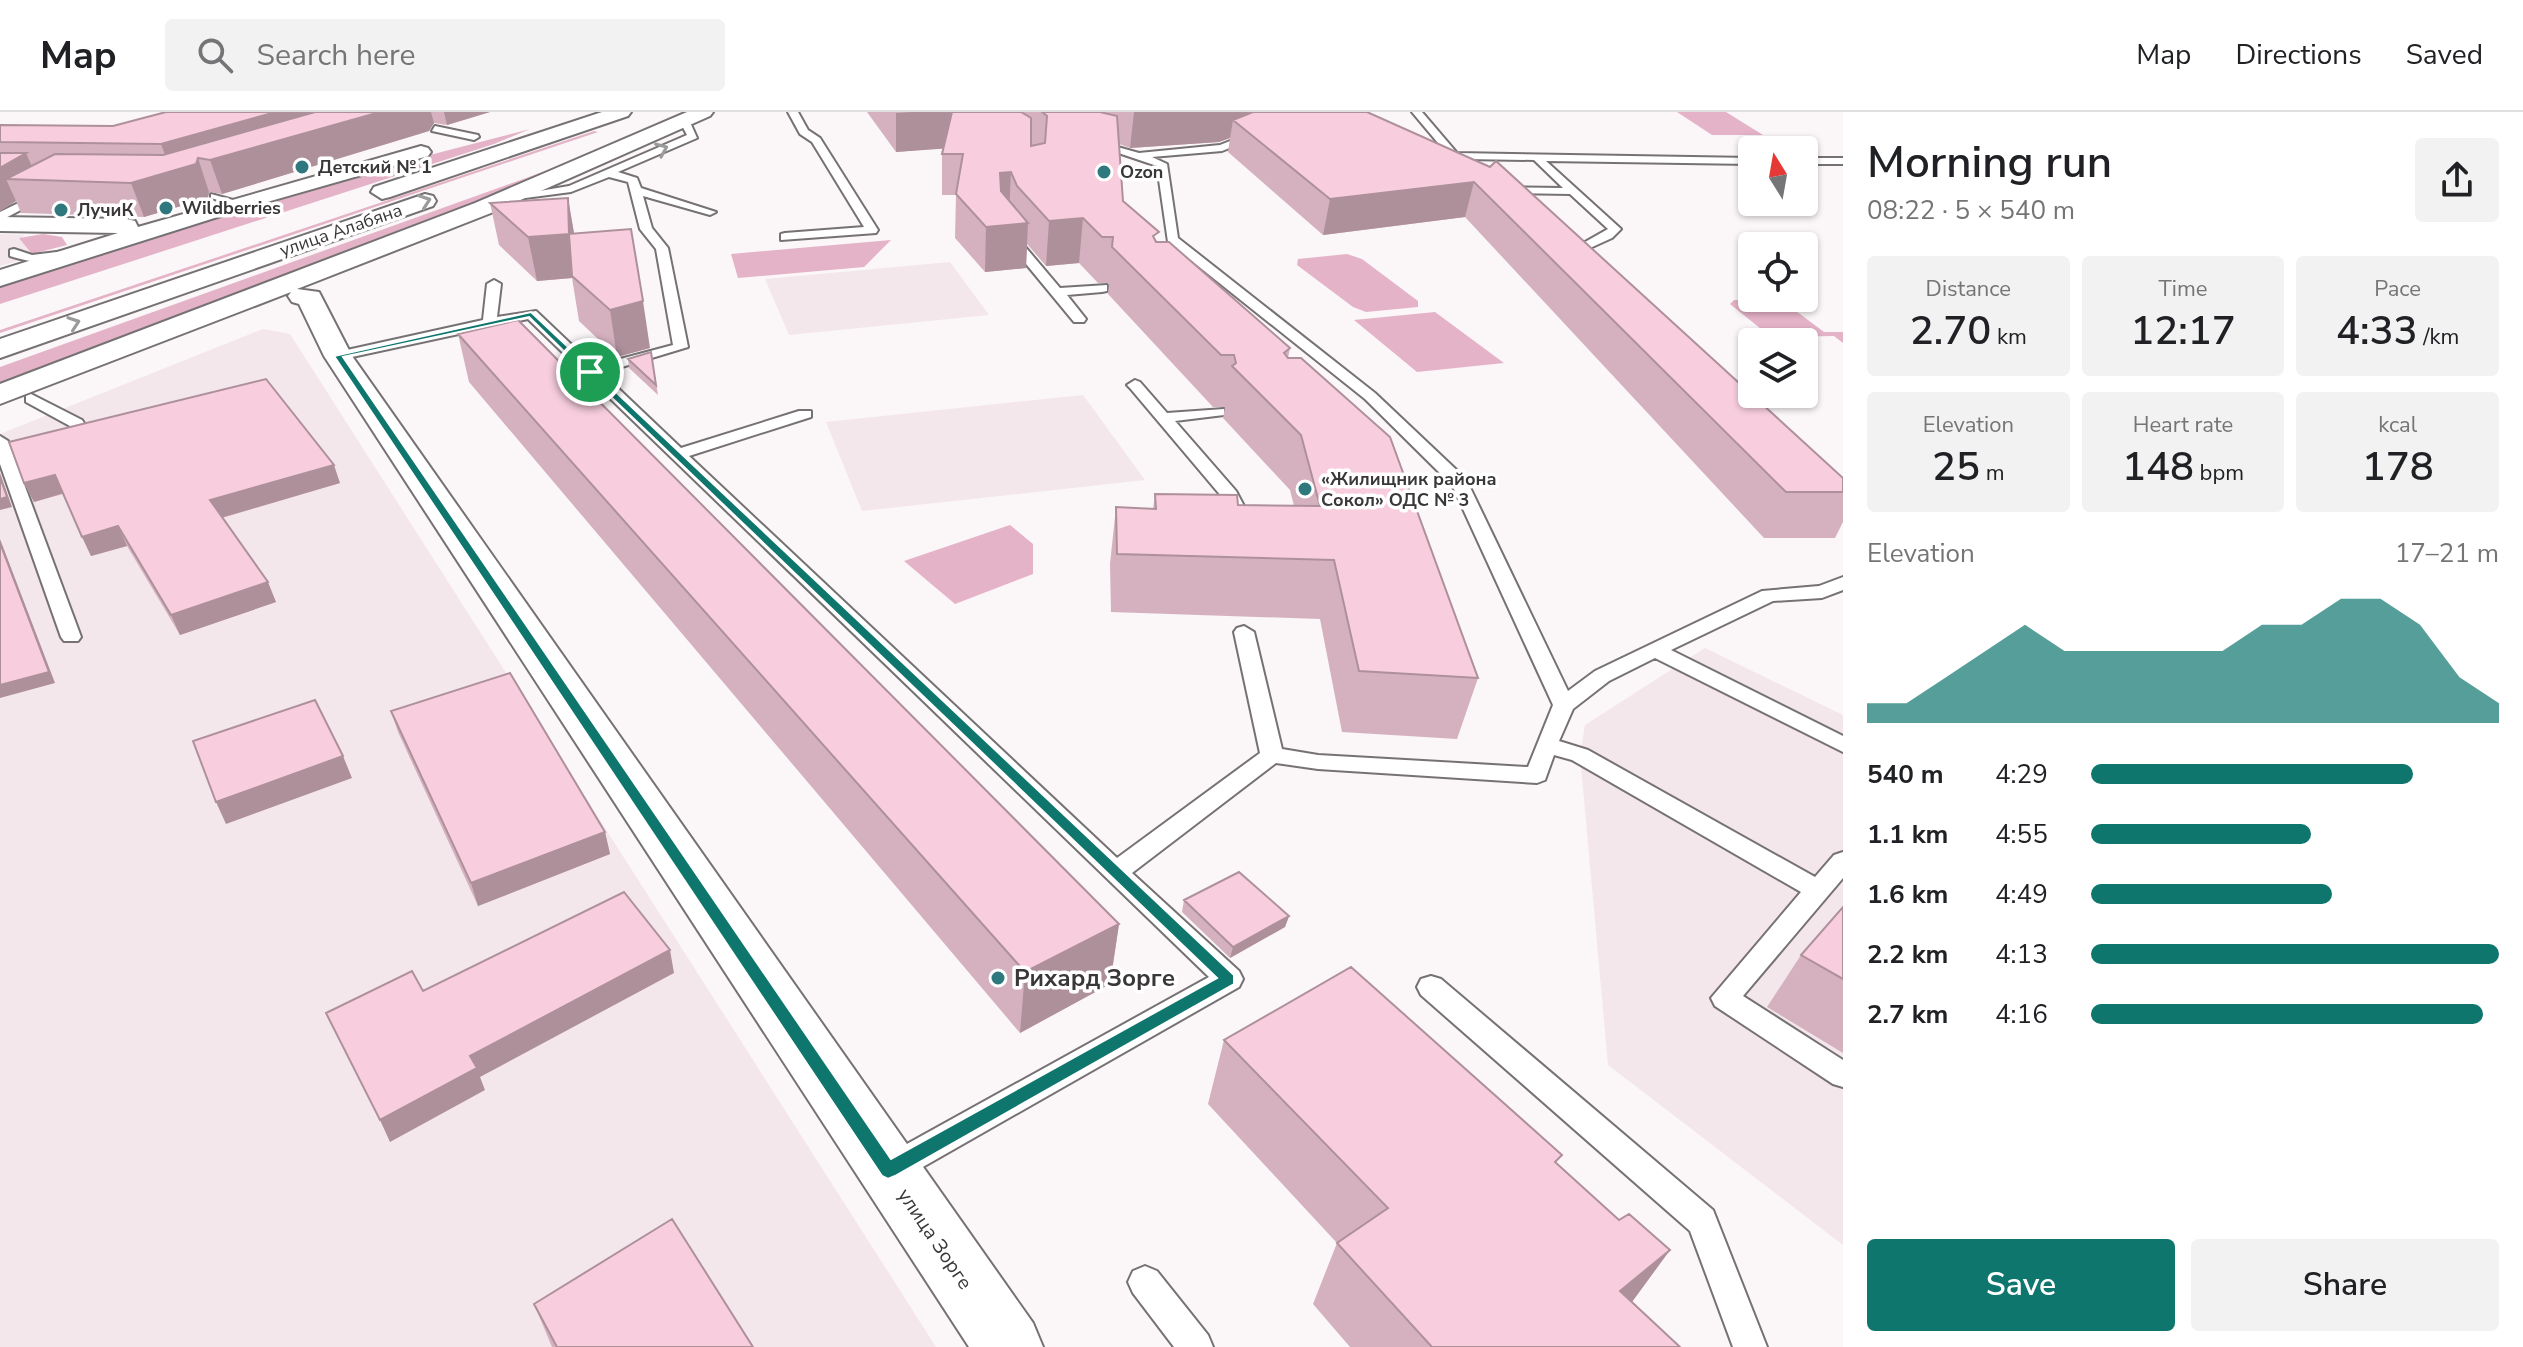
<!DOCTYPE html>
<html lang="en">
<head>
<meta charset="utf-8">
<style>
	body { margin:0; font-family:"Nunito Sans",sans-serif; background:#f2f2f2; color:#202124; height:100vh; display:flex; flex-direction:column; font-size:30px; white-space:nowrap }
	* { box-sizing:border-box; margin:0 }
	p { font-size:26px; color:#757577 }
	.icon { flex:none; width:44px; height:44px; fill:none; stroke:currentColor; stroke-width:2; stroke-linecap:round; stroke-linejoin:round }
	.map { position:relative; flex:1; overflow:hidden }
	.details { display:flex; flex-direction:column; background:#fff; width:680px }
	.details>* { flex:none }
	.needle { width:52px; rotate:349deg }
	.fabs { position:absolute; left:1738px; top:24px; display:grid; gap:16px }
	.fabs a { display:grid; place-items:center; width:80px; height:80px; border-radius:8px; background:#fff; box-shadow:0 2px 6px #0004; font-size:40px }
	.pin { position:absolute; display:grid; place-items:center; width:68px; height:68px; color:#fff; margin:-34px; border:4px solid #fff; border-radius:50%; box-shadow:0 2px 8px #0007 }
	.round { display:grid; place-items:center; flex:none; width:84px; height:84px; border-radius:8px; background:#f2f2f2 }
	.headline { display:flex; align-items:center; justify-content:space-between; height:136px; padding:0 24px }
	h1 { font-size:44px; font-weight:600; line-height:60px }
	.figures { display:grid; grid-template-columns:repeat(3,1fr); gap:12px; height:136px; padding:8px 24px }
	.figures div { display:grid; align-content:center; border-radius:8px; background:#f2f2f2; text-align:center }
	.figures b { font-size:40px; font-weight:600 }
	.figures small { font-size:22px; font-weight:400 }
	.figures p { font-size:22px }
	.chart { height:224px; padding:16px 24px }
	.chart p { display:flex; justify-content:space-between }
	.chart svg { width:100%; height:144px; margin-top:8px; fill:#0f766e; opacity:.7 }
	.cta { display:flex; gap:16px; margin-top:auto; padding:16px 24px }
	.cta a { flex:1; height:92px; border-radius:8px; background:#0f766e; color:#fff; font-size:32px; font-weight:600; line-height:92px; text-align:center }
	.cta a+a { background:#f2f2f2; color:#202124 }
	ul { padding:0 24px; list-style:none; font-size:26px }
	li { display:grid; grid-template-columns:128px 96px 1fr; align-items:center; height:60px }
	li i { height:20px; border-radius:10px; background:#0f766e }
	header { display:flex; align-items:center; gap:48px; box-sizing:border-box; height:112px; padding:0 40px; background:#fff; border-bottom:2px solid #e0e0e0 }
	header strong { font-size:38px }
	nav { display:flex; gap:44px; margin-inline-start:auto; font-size:28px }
	.search { width:560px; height:72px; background:#f2f2f2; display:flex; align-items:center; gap:20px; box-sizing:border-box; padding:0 28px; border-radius:8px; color:#757577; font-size:30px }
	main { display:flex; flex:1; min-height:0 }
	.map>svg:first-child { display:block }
	.built { fill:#f4e7ec }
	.green { fill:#e5b3c7 }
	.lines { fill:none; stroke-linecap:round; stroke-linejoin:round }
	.lane-casing { stroke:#767273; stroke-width:4 }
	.secondary-casing { stroke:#767273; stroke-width:4 }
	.lane { fill:#fff; fill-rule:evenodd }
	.secondary { fill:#fff; fill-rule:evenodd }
	.wall { fill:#d5b1bf }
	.shaded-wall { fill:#ae909b }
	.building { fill:#f8cede; stroke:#ae909b; stroke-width:2 }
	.oneway { stroke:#9c9b9c }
	.route { fill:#0f766e; stroke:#fff; stroke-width:2; fill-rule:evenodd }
	.poi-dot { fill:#2f787e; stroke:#fff; stroke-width:3 }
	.labels { text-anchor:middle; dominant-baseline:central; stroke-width:7; stroke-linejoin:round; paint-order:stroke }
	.far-poi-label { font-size:18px; font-weight:bold; fill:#393738; stroke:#fff; text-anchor:start }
	.far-street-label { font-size:18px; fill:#393738; stroke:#fff }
	.street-label { font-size:20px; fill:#393738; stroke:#fff }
	.near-poi-label { font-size:24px; font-weight:bold; fill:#393738; stroke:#fff; text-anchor:start }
</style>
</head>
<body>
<header>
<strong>Map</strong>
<div class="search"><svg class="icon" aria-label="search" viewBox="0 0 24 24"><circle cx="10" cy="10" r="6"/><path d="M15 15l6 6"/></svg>Search here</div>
<nav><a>Map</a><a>Directions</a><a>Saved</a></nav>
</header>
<main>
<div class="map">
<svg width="1843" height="1235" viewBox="0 0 1843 1235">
	<rect width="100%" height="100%" fill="#fbf6f7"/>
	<path class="built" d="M0 122 26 123 21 125 43 142 0 154Z
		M950 150 989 203 789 223 765 167Z
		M263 217 290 222 936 1235H0V322Z
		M1083 283 1145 368 862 399 826 310Z
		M1705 536 1843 603V1133L1608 953 1580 643 1585 613Z"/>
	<path class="green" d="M1677 0H1726L1763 23H1712Z
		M530 17 494 32 0 192V173L364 60Z
		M594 19 598 20 0 221V218Z
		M551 57 540 65 381 130 0 273V255Z
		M43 122 62 125 67 133 32 142 19 126Z
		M891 128 864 155 738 166 731 142Z
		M1347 142 1362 147 1418 189V195L1366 200 1353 195 1297 153 1298 147Z
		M1780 187 1824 220H1843V231L1834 224 1771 225 1730 192 1734 188Z
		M1435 200 1504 251 1417 260 1354 208Z
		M1010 413 1033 432V462L955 492 904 449Z"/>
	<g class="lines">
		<defs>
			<path id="lane" d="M788 0H798L808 18 820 26 878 118 876 121 781 128V122L785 121 864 115 812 30 800 22Z
				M1412 0H1422L1457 41 1752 46V52L1546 49 1621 117 1612 126 1590 136 1588 144 1582 148 1576 144 1578 134 1608 117 1570 82 1500 81 1494 78 1500 75 1563 76 1534 48 1463 47 1468 54 1459 56Z
				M684 5 689 8 697 26 618 60 637 66 641 76 716 100 710 103 643 84 652 116 668 136 688 235 602 261 681 336 799 299H811V305L689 344 1117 746 1260 641 1234 520 1237 516 1244 514 1254 520 1282 637 1318 643 1528 655 1553 593 1452 373 1365 287 1168 130 1157 54 1089 31V27L1139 41 1220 33 1245 23 1262 24V28L1247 29 1222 39 1152 45 1167 52 1178 126 1375 281 1466 367 1568 579 1595 559 1762 479 1819 474 1843 465V478L1822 486 1773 489 1671 538 1843 624V640L1655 546 1609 569 1573 597 1559 629 1588 638 1815 765 1834 743 1843 740V766L1743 884 1843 948V975L1833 972 1715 894 1711 886 1801 780 1572 648 1554 643 1545 668 1537 671 1318 657 1276 651 1132 761 1239 859 1243 867 1239 875 900 1068 889 1072 878 1068 874 1058 878 1048 1209 865 528 207 338 248 331 244 338 240 483 208 487 172 494 168 501 172 497 205 536 199 594 254 673 233 656 137 640 117 628 70 609 65 571 80 510 88 504 85 569 74 687 23 679 8Z
				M435 14 478 23 479 25 474 28 432 19Z
				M1804 46H1843V52H1804Z
				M43 79 47 80V84L0 109V100Z
				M211 82 244 91 238 94 211 86Z
				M1003 118H1011L1060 176 1107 173V179L1102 180 1067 183 1086 207 1084 210H1074L1003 124Z
				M14 137 32 143 65 139 71 143C54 154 28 150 10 144V138Z
				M1135 268 1140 270 1167 301 1224 297V303L1175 309 1236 379 1252 409 1249 413H1237L1222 385 1130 276 1127 273Z
				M31 282 82 308 84 311 82 314H70L26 290V284Z
				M0 324 8 329 81 525 78 529H64L61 525 0 352Z
				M1431 864 1441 867 1713 1098 1767 1235H1733L1690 1119 1421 883 1417 875 1421 867Z
				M1145 1154 1157 1159 1208 1223 1213 1235H1174L1133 1181 1128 1170 1133 1159Z"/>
			<path id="secondary" d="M602 0H631L628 4 390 85 382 87 371 80 374 75Z
				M687 0H713L710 4 491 101 297 177 319 180 352 244 1033 1211 1043 1235H969L324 244 299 192 292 190 288 184 291 180 0 292V272L475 91Z
				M421 34 428 36 431 40 428 44 246 96 0 174V158L118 121 0 119V105L127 107 135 109 138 115Z
				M425 82 433 84 436 89 433 94 0 246V227Z"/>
		</defs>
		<use href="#lane" class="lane-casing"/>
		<use href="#secondary" class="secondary-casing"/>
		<use href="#lane" class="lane"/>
		<use href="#secondary" class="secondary"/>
	</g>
	<path class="wall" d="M166 0H490L447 13 434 11 429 19 222 82 209 80 208 86 144 105 21 101 16 89 0 99V13L113 14Z
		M867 0H1370V1L1490 55 1843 366V410L1835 426H1764L1465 105 1323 123 1228 40 1230 26 1219 30 1130 36 1119 32 1123 89 1158 130 1290 236 1288 246 1478 566 1457 627 1342 620 1320 507 1111 500 1110 452 1116 395 1153 397 1155 382 1238 393 1294 394 1290 378 1223 306 1225 295H1213L1108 182 1109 171H1098L1079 151 1046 154 1027 132 1026 156 985 160 955 126 956 83H942V42L943 36 896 40Z
		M568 86 574 122 650 236 617 245 579 209 572 166 537 169 499 133 490 91Z
		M458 222 1119 812 1110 872 1020 921 469 270Z
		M651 240 658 283 629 256 628 247Z
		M24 371H340L222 406 276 490 180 523 127 434 91 444 63 382 34 390Z
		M391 599 605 720 610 742 478 794 398 620Z
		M1184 788 1289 804 1285 815 1230 846 1182 800Z
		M1843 795V941L1767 895 1801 843Z
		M1224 928 1557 1052 1619 1108 1670 1138 1632 1190 1680 1235H1350L1313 1192 1337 1131 1208 992Z
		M534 1192 753 1235H552Z"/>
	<path class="shaded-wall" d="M276 0H431L434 11 429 19 222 82 210 48 198 46 209 80 208 86 144 105 131 71 171 59 161 32Z
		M444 0H490L447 13Z
		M912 0H952V36L896 40V1Z
		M1134 0H1311L1233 8 1230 26 1219 30 1130 36Z
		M26 41 38 68 6 67 16 89 0 99V56Z
		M1011 60 1009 102 999 103 1000 61Z
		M1474 70 1465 105 1323 123 1330 87Z
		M568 86 575 127 569 122Z
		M1083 106 1079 151 1046 154 1049 109Z
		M1028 111 1026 156 985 160 986 115Z
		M569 122 572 166 537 169 528 125Z
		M643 189 650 236 617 245 610 198Z
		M334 353 340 371 217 407 210 388Z
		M0 361 12 395 0 398Z
		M55 363 64 381 34 390 24 371Z
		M118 414 127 434 91 444 82 425Z
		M0 427 55 571 0 586Z
		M268 470 276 490 180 523 171 503Z
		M343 644 352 666 226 712 216 690Z
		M605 720 610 742 478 794 471 771Z
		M1289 804 1285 815 1230 846 1233 835Z
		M1119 812 1110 872 1020 921 1025 860Z
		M670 838 674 861 480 965 485 978 390 1030 380 1008 470 944Z
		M1670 1138 1626 1198 1620 1179Z"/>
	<path class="building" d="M166 0H276L161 32 0 30V13L113 14Z
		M315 0H380L210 48 198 46 196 52 131 71 6 67 55 42 163 43Z
		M952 0H1021L1031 6V34L1045 31 1047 4 1042 0H1100L1117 4 1123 89 1159 120 1153 124 1156 130H1169L1290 236 1284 241 1288 246H1301L1390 325 1478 566 1359 559 1334 448 1117 442 1116 395 1156 397 1155 382 1237 383 1238 393 1320 394 1301 323 1232 254 1236 251 1234 243H1221L1112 135 1113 125H1102L1083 106 1049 109 1017 74 1011 60 1000 61 1001 79 1028 111 986 115 956 82 963 42H942Z
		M1253 0H1367L1490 55 1496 49 1843 366V380H1786L1474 70 1330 87 1233 8Z
		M0 41H26L0 56Z
		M568 86 569 122 631 117 643 189 610 198 572 164 569 122 528 125 490 91Z
		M518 208 1119 812 1025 860 458 222Z
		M651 240 656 273 628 247Z
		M266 267 334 353 210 388 268 470 171 503 118 414 82 425 55 363 24 371 9 330Z
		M0 365 7 385 0 387Z
		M0 431 49 560 0 573Z
		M510 561 605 720 471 771 391 599Z
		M315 588 343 644 216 690 193 629Z
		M1239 760 1289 804 1233 835 1184 788Z
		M624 780 670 838 470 944 477 956 380 1008 326 901 412 859 423 879Z
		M1843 795V867L1801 843Z
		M1351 855 1562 1043 1555 1050 1619 1108 1629 1102 1670 1138 1620 1179 1680 1235H1432L1337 1131 1388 1096 1224 928Z
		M672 1107 753 1235H557L534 1192Z"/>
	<defs><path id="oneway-chevron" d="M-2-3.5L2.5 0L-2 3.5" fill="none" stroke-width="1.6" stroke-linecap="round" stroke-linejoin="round" transform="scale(2)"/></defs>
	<g class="oneway">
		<use href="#oneway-chevron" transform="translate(662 37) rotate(-23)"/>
		<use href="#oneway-chevron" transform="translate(425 89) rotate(-19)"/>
		<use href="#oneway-chevron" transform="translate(74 211) rotate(-19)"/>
	</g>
	<path class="route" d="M531 200 1234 863V872L895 1064 888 1067 882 1064 334 244ZM529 205 587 262 1217 866 891 1047 343 245Z"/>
	<g class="poi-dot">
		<circle cx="302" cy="55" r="8"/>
		<circle cx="1104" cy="60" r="8"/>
		<circle cx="166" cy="96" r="8"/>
		<circle cx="61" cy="98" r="8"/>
		<circle cx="1305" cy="377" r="8"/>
		<circle cx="998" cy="866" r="8"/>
	</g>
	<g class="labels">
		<g class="far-poi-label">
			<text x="318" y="55">Детский № 1</text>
			<text x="1120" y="60">Ozon</text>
			<text x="182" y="96">Wildberries</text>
			<text x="77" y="98">ЛучиК</text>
			<text x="1321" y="367">«Жилищник района<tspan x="1321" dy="21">Сокол» ОДС № 3</tspan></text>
		</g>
		<g class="far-street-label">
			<text transform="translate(341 118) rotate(-19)">улица Алабяна</text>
		</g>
		<g class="street-label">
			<text transform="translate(935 1127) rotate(56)">улица Зорге</text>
		</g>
		<g class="near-poi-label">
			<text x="1014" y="866">Рихард Зорге</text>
		</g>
	</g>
</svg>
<div class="fabs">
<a><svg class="needle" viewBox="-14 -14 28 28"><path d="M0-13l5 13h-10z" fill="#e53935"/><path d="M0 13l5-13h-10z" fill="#757577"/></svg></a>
<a><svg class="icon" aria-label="locate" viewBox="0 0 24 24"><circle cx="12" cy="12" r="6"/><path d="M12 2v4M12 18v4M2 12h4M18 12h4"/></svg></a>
<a><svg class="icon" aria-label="layers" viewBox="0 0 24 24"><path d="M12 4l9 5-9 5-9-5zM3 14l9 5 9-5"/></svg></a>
</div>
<div class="pin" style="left:590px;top:260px;background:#1e9e55"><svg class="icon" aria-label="arrive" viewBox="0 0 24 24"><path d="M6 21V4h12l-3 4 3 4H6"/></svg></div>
</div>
<section class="details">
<div class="headline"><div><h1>Morning run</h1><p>08:22 · 5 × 540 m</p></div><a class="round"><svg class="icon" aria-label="share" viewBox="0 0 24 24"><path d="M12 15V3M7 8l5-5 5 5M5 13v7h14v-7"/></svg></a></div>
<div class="figures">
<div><p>Distance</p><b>2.70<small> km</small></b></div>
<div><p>Time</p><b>12:17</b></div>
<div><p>Pace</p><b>4:33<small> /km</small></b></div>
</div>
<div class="figures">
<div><p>Elevation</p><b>25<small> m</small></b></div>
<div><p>Heart rate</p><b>148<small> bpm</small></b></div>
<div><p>kcal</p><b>178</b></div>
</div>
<div class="chart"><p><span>Elevation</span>17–21 m</p>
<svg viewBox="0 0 160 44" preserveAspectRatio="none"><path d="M0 44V38L10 38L20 30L30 22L40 14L50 22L60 22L70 22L80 22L90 22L100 14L110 14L120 6L130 6L140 14L150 30L160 38V44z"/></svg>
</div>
<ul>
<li><b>540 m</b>4:29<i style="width:79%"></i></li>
<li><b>1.1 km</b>4:55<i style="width:54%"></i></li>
<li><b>1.6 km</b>4:49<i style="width:59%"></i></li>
<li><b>2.2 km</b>4:13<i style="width:100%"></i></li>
<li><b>2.7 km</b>4:16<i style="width:96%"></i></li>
</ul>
<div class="cta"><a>Save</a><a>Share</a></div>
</section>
</main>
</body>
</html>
